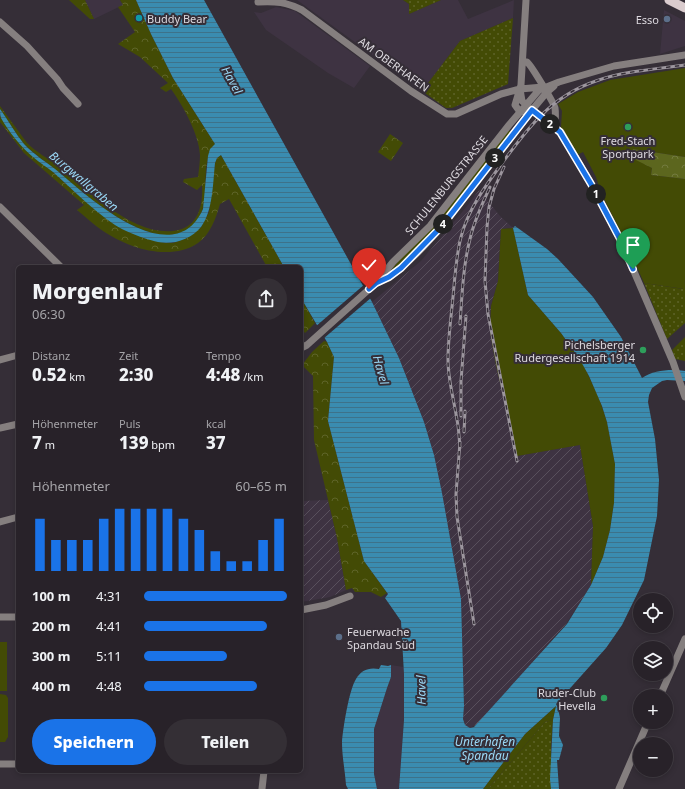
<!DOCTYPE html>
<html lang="de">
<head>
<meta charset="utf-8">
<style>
	body { margin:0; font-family:"Noto Sans",sans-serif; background:#342f35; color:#f1f3f6; height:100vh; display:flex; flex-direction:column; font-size:15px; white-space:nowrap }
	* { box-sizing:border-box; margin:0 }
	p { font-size:13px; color:#a5a4a8 }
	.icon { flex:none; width:22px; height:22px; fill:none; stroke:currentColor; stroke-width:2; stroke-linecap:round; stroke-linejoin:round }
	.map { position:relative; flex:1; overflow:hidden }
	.side { position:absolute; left:16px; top:265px; width:287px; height:508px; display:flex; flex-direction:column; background:#282229; border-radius:6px; box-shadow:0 2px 6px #0003,0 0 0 1px #443f46 }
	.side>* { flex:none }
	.buttons { position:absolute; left:633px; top:593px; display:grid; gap:8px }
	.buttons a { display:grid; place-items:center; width:40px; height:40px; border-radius:50%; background:#282229; box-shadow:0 2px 6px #0003,0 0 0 1px #443f46; font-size:20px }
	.pin { position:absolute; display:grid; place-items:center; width:34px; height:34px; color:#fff; margin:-41px -17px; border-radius:50% 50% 50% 0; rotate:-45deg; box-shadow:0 0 4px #0007 }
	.pin .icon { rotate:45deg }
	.km { position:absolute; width:20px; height:20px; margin:-10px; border-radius:50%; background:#222; color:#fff; font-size:11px; line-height:20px; text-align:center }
	.round { display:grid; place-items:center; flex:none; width:42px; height:42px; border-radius:21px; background:#342f35 }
	.headline { display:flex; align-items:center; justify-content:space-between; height:68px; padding:0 16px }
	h1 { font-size:22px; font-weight:800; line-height:30px }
	.metrics { display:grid; grid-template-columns:repeat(3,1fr); gap:6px; height:68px; padding:4px 16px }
	.metrics div { display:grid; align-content:center }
	.metrics b { font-size:17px; font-weight:800 }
	.metrics small { font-size:11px; font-weight:400 }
	.metrics p { font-size:11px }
	.chart { height:112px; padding:8px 16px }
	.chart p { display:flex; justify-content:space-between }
	.chart svg { width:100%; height:72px; margin-top:4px; stroke:#1a73e8; stroke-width:6 }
	.primary-button { display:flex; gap:8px; margin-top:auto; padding:8px 16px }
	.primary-button a { flex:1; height:46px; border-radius:24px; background:#1a73e8; color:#fff; font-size:16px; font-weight:800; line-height:46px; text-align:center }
	.primary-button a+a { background:#342f35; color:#f1f3f6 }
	ul { padding:0 16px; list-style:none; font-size:13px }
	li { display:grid; grid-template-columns:64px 48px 1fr; align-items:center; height:30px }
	li i { height:10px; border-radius:5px; background:#1a73e8 }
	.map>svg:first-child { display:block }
	.built { fill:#3e3342 }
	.industrial { fill:url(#industrial-furrows) }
	.grass { fill:#434b05 }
	.forest { fill:url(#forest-crowns) }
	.park { fill:url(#park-crowns) }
	.garden { fill:url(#garden-dots) }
	.water { fill:url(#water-rules) }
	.pier { fill:#352e37 }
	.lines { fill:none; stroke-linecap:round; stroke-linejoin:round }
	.minor { stroke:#857f7f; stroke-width:7 }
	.major { stroke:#daccce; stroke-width:9 }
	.rail-casing { stroke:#9c969e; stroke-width:3 }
	.rail { stroke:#352e37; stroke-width:1.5; stroke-dasharray:4.5; stroke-linecap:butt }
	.route-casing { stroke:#fff; stroke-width:8 }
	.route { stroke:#1a73e8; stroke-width:5 }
	.culture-dot { fill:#0f9aa8; stroke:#352e37; stroke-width:1.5 }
	.service-dot { fill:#5c6f8a; stroke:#352e37; stroke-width:1.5 }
	.leisure-dot { fill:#2e9e5b; stroke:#352e37; stroke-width:1.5 }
	.labels { text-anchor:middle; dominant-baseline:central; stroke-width:4; stroke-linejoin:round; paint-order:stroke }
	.poi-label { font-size:11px; fill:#ddd9df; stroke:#352e37; text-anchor:end }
	.street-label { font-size:11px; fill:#ddd9df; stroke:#352e37 }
	.water-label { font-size:12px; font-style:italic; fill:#9ad8f6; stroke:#352e37 }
</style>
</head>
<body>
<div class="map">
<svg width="685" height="789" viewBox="0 0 685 789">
	<defs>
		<pattern id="industrial-furrows" width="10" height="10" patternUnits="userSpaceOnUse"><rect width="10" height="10" fill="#3e3342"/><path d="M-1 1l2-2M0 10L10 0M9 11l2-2" fill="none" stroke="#59505d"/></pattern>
		<pattern id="forest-crowns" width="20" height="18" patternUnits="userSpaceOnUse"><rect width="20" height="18" fill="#5c661e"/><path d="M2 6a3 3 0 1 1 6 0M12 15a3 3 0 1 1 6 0" fill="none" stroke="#737b3e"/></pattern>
		<pattern id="park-crowns" width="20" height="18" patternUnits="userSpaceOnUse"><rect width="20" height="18" fill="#434b05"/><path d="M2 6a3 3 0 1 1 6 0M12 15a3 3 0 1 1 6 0" fill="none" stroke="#5e6429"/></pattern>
		<pattern id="garden-dots" width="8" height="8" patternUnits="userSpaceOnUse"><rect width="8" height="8" fill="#434b05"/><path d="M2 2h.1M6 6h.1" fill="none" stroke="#5e6429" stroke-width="1.8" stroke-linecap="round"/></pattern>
		<pattern id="water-rules" width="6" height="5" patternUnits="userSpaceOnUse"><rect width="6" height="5" fill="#3a8cb0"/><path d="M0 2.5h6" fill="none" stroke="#3d728a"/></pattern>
	</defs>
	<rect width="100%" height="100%" fill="#352e37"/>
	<path class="built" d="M85 0H120L123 5 94 19Z
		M297 0H403L409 4V14L441 0H458L468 19 514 0 513 18 460 41 422 91Z
		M276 7 295 11 370 66 354 88 328 73 266 30 254 12 261 13Z
		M664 10 685 21V46L660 54Z
		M391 665 404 667V720L400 776 399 789H377L374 774V729L387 688 391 677Z"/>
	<path class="industrial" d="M479 190 500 216 513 228 501 229 498 281 491 306 517 456 580 444 593 526 591 585 566 624 477 724 470 728 465 725 463 719 464 706 461 599 434 455 424 422 399 358 372 302 421 261 468 205Z
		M328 500 337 538 346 590 330 597 301 602V501Z"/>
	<path class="grass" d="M685 68V157L633 149 630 156 652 168 651 175 685 179V280L684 289 644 283 624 238 601 193 596 177 583 152 577 155 561 127 562 111 558 104 578 92 610 80Z
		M508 130 511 132C473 181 437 237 387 275Z
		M513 228 528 295 561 333 584 366 599 398 607 422 615 464 614 503 610 530 603 557 591 585 593 526 580 445 517 456 496 365 490 332 491 306 498 281 501 229Z
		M0 642H7V691H0Z
		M0 694 6 695 8 698V737L5 742H0Z
		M556 706 553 720 545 722 488 789H483L525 734Z"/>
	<path class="forest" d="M633 149 685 157V179L651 175 652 168 630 157Z"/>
	<path class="park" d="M69 0H85L94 19H90Z
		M120 0H136L151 34 173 78 215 144C197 166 214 200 196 222 161 264 84 193 57 171 47 162 34 154 24 144 15 133 8 120 0 109V106L27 143C37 153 48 158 59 167 88 191 140 243 182 229 200 222 203 202 202 185L197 190 183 182 184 179 198 177C199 169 200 162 200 155 199 134 183 106 171 89L166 92 160 88 168 83 140 57 118 44 135 32 118 7 123 5Z
		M0 116 30 154 51 170 78 195 137 235 161 242 173 243 184 239 190 236 201 227 209 212 215 163 217 158 221 155 284 267H267L229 199 220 204C216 218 210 235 198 243 170 262 128 248 103 231 94 225 86 217 77 210L84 205 24 153 0 122Z
		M390 134 403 143 391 161 378 152Z
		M301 298 315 323 305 333 301 327Z
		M324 341 327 342 334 357 328 421 364 561 387 593 381 597 371 592H355L352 588 346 590 337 538 314 440 313 376 302 365 312 352Z"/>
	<path class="garden" d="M403 0H441L409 14V4Z
		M513 18 508 84 452 108H446L422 91 460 41Z
		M685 280V323L667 339 644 283 683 289Z
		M685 337V361L675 359 672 350Z
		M553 720 551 746V789H488L545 722Z"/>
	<path class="water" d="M136 0H204L372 302 399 358 424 422 434 455 442 493 461 599 464 706 463 719 465 725 470 728 474 727 567 624 591 585 603 557 610 530 614 503 615 464 607 422 602 406 589 376 579 358 561 333 528 295 513 228 515 226 547 249 558 259 593 297 621 337 642 378C654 370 671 369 685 371V381L667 380 662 381 652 388 649 395 648 402 655 439 659 480 657 516 644 580 622 625 606 648 556 704 558 708 560 718 559 736 563 745 559 760H557L559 789H551L550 779 553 720 556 706 525 734 483 789H399L404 720V674L401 621 385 598 388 594 364 561 328 421 334 357 327 342 301 298V267H284L221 155 217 158 215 163C213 182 213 211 201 227 193 237 179 243 166 243 155 243 125 232 115 225 93 210 73 190 53 172 47 167 40 163 33 157 22 148 8 131 1 118 0 115 0 112 0 109 8 120 15 133 24 144 34 155 48 163 60 173 90 199 174 274 203 209L208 156 210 149 215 144 173 78 151 34Z
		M381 665 388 666 391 665V677L387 688 374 729V774L377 789H348L346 785C345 771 342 756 342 742 343 729 349 690 356 679 361 670 369 667 379 669Z"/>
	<path class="pier" d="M365 284 372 297 323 339 315 327Z"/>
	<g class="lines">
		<path class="minor" d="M258 2C276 1 286 2 302 10L411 91 447 114H456L501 94 520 89 543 87
			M0 22 27 46 57 79 63 88 78 104
			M523 62H527C531 65 554 103 555 108 556 114 555 122 555 128
			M520 89 522 101 539 116 561 132 591 184 620 239 673 362 685 397
			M524 111 520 112 515 105 521 85 526 0
			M0 207 61 267
			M378 282C415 265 447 219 472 187 492 161 512 136 532 110L547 92 554 86
			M301 348 307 345 376 283 393 262 430 226 509 125 539 90 559 82 614 66 685 55
			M0 360 18 355
			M0 428 18 424
			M0 522 18 517
			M301 610 326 605 350 596
			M0 617H18
			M660 696 685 639
			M0 764H18
			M262 789 264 771
			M619 789 648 722"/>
		<path class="major" d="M669 0 685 8"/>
		<defs>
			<path id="rail" d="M504 167 494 189 489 207 487 227 485 281 488 314 517 461
				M460 324C462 296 463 266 470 239 474 221 482 204 490 187
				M461 416V381L466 316
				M464 432 465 411
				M460 442 456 494 457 517 474 624
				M460 447C459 438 459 429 457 420 454 400 448 380 448 360 448 339 451 318 453 297 455 277 456 256 461 237 468 210 484 188 500 166 527 129 551 96 596 81 624 71 656 69 685 65"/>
		</defs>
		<use href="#rail" class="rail-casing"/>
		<use href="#rail" class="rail"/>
	</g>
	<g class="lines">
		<defs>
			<path id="route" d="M369 289 376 283 389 277 401 268 441 227 532 110 560 132 591 184 620 239 633 269"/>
		</defs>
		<use href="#route" class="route-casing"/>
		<use href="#route" class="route"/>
	</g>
	<circle class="culture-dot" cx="139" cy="18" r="4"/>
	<g class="service-dot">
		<circle cx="667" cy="19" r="4"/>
		<circle cx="339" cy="637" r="4"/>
	</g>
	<g class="leisure-dot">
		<circle cx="628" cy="127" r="4"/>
		<circle cx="643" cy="350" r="4"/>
		<circle cx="604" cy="698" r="4"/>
	</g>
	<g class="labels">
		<g class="poi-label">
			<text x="147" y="18" text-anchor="start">Buddy Bear</text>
			<text x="659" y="19">Esso</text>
			<text x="628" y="140" text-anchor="middle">Fred-Stach<tspan x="628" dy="13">Sportpark</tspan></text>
			<text x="635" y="344">Pichelsberger<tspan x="635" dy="13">Rudergesellschaft 1914</tspan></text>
			<text x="347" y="631" text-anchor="start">Feuerwache<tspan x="347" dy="13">Spandau Süd</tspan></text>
			<text x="596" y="692">Ruder-Club<tspan x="596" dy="13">Hevella</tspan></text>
		</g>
		<g class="street-label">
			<text transform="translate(394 64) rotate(36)">AM OBERHAFEN</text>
			<text transform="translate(446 185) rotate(-51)">SCHULENBURGSTRASSE</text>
		</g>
		<g class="water-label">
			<text transform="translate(232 80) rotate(61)">Havel</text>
			<text transform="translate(84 181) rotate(40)">Burgwallgraben</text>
			<text transform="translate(381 370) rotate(75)">Havel</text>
			<text transform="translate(421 690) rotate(-91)">Havel</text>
			<text x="485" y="741">Unterhafen<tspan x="485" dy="14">Spandau</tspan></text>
		</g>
	</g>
</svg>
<div class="buttons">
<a><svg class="icon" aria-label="locate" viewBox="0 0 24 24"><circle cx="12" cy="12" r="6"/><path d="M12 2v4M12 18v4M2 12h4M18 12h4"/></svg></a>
<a><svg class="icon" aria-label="layers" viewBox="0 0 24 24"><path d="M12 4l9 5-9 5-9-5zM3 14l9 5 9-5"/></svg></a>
<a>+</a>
<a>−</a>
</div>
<div class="pin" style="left:633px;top:269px;background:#1e9e55"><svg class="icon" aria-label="arrive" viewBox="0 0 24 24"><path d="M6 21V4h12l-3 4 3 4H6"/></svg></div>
<div class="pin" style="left:369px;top:289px;background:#d93025"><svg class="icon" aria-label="check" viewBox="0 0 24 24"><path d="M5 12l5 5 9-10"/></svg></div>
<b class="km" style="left:596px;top:194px">1</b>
<b class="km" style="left:550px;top:124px">2</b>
<b class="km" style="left:495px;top:158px">3</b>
<b class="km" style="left:443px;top:224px">4</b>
<section class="side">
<div class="headline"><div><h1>Morgenlauf</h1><p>06:30</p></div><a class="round"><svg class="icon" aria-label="share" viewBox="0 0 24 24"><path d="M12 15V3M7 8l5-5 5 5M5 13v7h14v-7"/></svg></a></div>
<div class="metrics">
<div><p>Distanz</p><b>0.52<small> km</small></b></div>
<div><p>Zeit</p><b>2:30</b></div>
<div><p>Tempo</p><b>4:48<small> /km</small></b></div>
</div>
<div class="metrics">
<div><p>Höhenmeter</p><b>7<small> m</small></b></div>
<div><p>Puls</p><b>139<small> bpm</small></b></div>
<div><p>kcal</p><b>37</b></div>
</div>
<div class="chart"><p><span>Höhenmeter</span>60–65 m</p>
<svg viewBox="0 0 160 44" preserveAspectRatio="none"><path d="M5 44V12M15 44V25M25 44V25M35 44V25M45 44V12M55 44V6M65 44V6M75 44V6M85 44V6M95 44V12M105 44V19M115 44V32M125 44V38M135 44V38M145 44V25M155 44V12"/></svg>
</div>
<ul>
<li><b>100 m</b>4:31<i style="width:100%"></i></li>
<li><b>200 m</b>4:41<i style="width:86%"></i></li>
<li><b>300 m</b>5:11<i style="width:58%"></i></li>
<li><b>400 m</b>4:48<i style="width:79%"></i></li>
</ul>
<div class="primary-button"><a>Speichern</a><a>Teilen</a></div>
</section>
</div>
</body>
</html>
